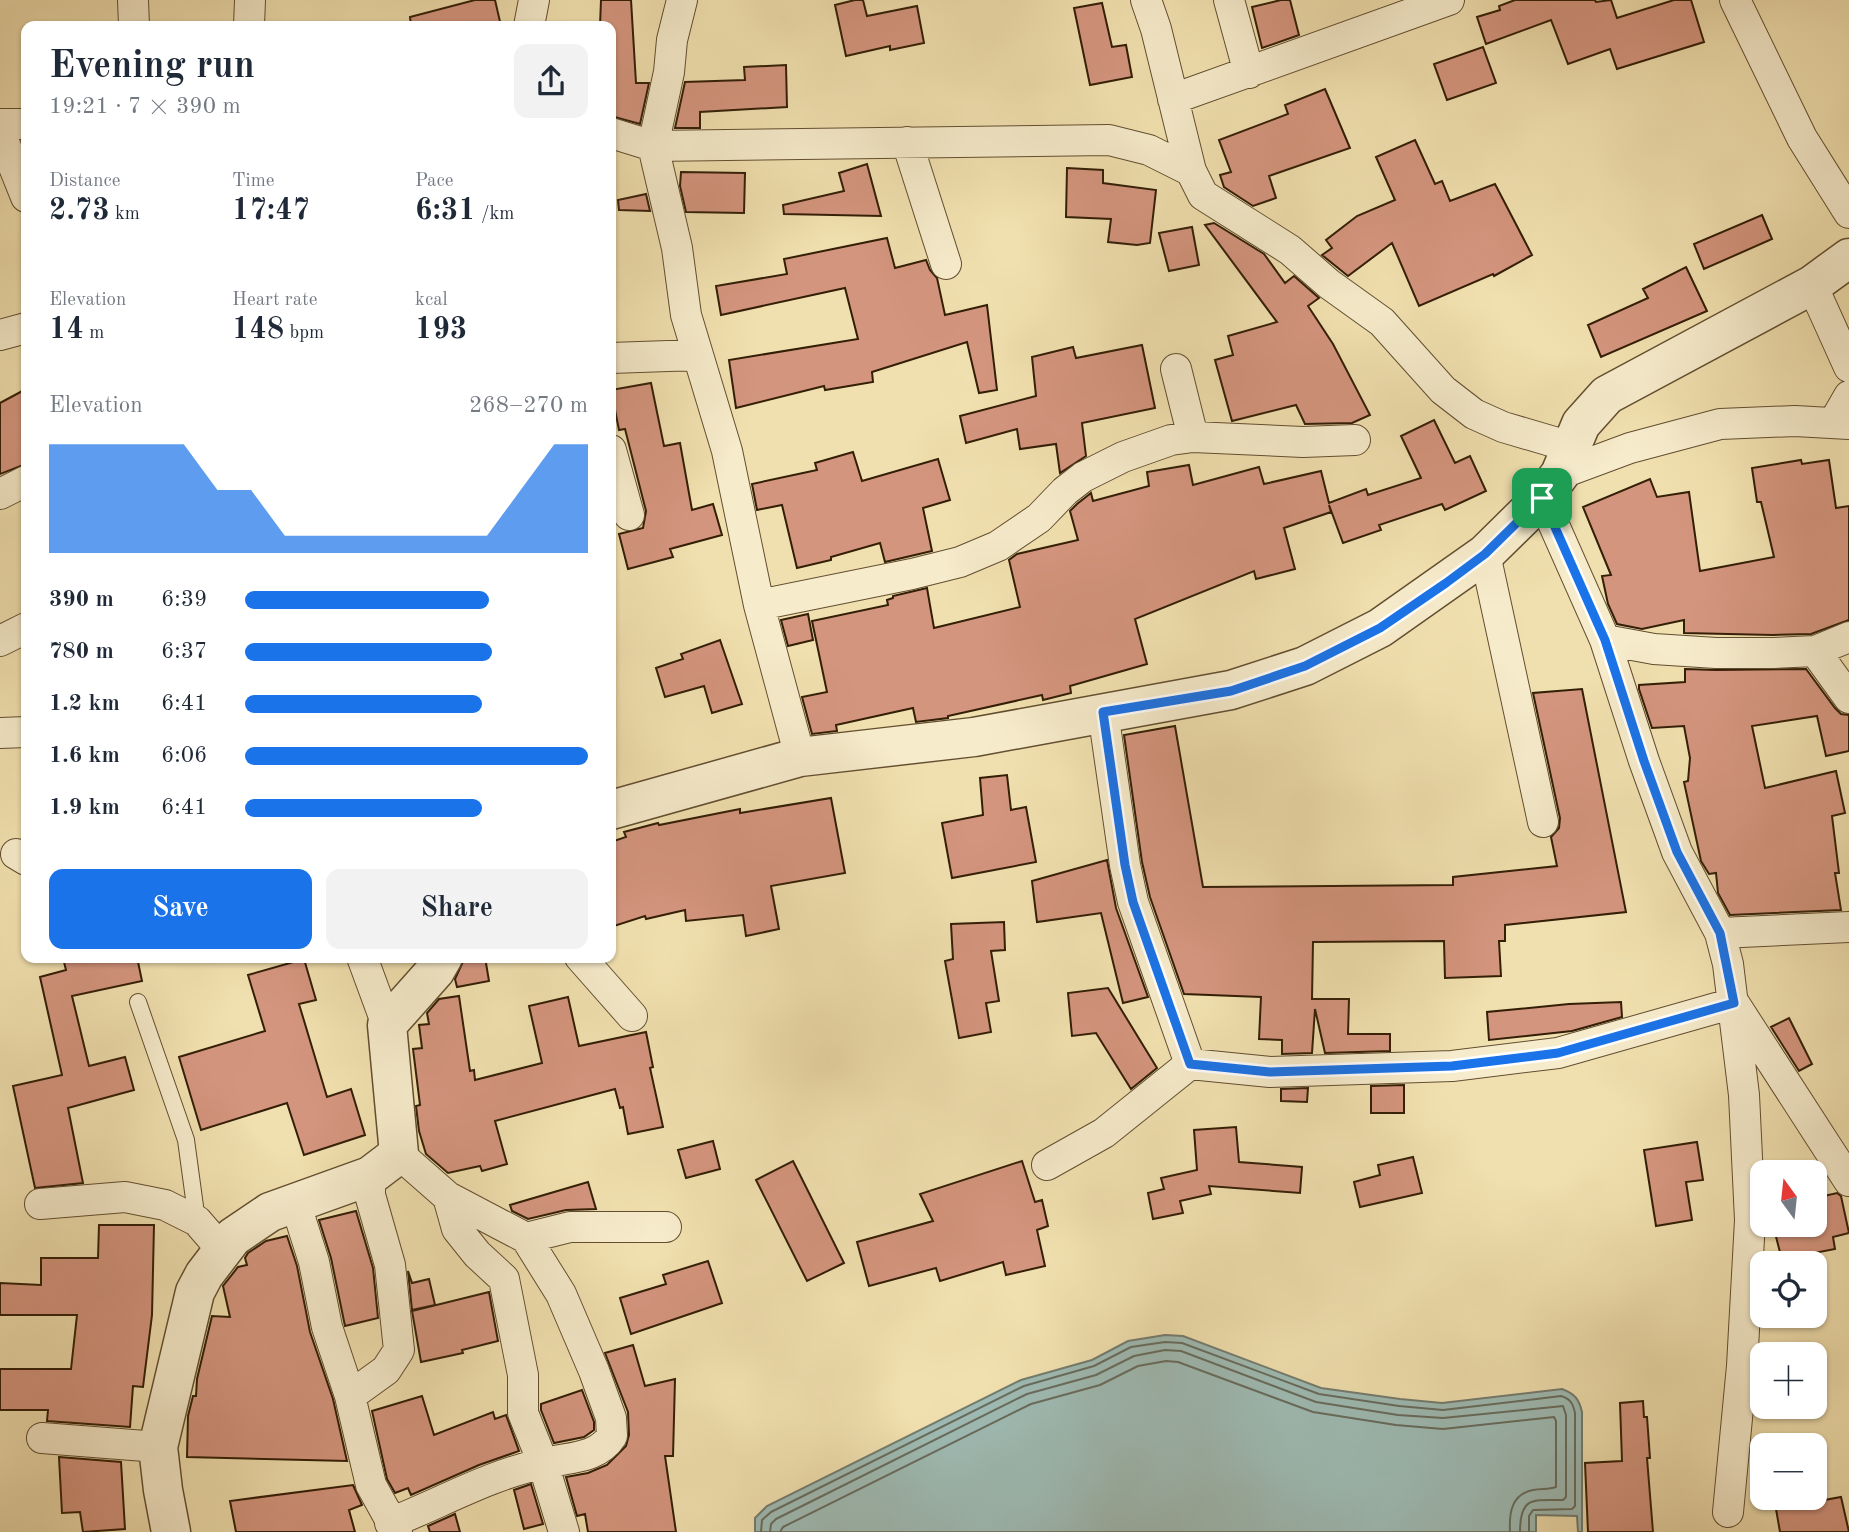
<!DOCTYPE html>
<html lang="en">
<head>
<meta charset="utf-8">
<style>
	body { margin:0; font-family:"Old Standard TT",serif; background:#f2f2f3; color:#1f2937; height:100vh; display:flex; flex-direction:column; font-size:26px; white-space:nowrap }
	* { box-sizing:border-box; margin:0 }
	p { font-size:23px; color:#747a83 }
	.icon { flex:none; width:38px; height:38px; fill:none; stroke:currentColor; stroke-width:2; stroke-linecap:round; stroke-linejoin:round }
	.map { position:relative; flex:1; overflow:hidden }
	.details { position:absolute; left:21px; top:21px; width:595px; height:942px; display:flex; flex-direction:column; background:#fff; border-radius:14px; box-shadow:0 2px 5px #0004 }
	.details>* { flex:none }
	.needle { width:46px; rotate:345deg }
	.buttons { position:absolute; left:1750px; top:1160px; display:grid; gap:14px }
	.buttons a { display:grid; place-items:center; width:77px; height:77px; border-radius:14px; background:#fff; box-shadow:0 2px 5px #0004; font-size:35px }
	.pin { position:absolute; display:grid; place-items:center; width:60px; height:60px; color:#fff; margin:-30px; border-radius:14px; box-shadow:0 4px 10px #0006 }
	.round { display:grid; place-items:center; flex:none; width:74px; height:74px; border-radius:14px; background:#f2f2f3 }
	.overview { display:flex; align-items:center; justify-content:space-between; height:119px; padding:0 28px }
	h1 { font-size:38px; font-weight:700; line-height:52px }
	.stats { display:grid; grid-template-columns:repeat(3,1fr); gap:10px; height:119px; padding:7px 28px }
	.stats div { display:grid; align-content:center }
	.stats b { font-size:30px; font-weight:700 }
	.stats small { font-size:19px; font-weight:400 }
	.stats p { font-size:19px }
	.chart { height:196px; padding:14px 28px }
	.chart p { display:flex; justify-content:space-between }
	.chart svg { width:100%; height:126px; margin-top:7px; fill:#1a73e8; opacity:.7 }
	.primary-button { display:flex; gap:14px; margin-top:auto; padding:14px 28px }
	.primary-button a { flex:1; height:80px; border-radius:14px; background:#1a73e8; color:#fff; font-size:28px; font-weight:700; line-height:80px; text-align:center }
	.primary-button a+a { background:#f2f2f3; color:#1f2937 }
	ul { padding:0 28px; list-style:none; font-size:23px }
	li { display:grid; grid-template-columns:112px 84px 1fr; align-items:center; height:52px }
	li i { height:18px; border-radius:9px; background:#1a73e8 }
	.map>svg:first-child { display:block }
	.water { fill:#9ebbb4; stroke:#737c6e; stroke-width:2 }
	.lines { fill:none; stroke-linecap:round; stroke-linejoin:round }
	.shore { stroke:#686c5d; stroke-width:2 }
	.building { fill:#d4957e; stroke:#331e06; stroke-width:2 }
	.service-casing { stroke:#624e30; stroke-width:18 }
	.minor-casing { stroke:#624e30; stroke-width:32 }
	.tertiary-casing { stroke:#624e30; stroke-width:41 }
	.service { stroke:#f6ebcb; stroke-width:16 }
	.minor { stroke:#f6ebcb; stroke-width:30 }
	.tertiary { stroke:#f6ebcb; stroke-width:38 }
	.route-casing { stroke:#fff; stroke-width:14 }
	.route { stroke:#1a73e8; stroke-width:9 }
</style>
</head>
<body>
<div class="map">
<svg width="1849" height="1532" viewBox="0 0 1849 1532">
	<rect width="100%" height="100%" fill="#f1e0af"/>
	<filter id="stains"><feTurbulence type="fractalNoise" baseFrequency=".00286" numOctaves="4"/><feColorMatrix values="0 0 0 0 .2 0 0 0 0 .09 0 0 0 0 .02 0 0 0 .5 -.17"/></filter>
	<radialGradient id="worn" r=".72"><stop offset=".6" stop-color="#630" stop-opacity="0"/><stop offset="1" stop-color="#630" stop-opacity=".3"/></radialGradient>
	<path class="water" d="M1165 1335 1183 1336 1321 1388 1400 1399 1442 1403 1562 1389C1575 1394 1579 1399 1582 1412V1532H1578L1577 1516 1536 1515V1532H755V1518L767 1506 1021 1380 1092 1360 1128 1341Z"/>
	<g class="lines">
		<path class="shore" d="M761 1532 762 1520 771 1512 1024 1386 1094 1366 1131 1347 1165 1342 1182 1343 1319 1394 1399 1406 1443 1410 1561 1396C1571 1399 1573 1404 1575 1413V1506L1572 1509 1533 1510 1529 1516V1532
			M770 1532 771 1524 776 1519 1027 1394 1096 1375 1134 1356 1165 1350 1181 1351 1316 1402 1398 1415 1443 1418 1563 1406 1566 1415V1497L1563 1500C1533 1500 1520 1496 1520 1532
			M780 1532 783 1527 1031 1404 1100 1385 1138 1366 1166 1361 1178 1362 1313 1412 1396 1425 1443 1429 1554 1417 1556 1421V1487C1548 1490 1541 1488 1533 1490 1511 1494 1509 1514 1510 1532"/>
	</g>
	<path class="building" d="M475 0H495L501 26H411L410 17Z
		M601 0H631L636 83H649L640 124 611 116V26H600Z
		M855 0H863L867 16 917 6 924 43 890 50V46L846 56 835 5Z
		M1281 0H1290L1299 35 1262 48 1252 7Z
		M1515 0H1595L1596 2 1611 0 1617 18 1674 0H1691L1704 42 1617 69 1610 49 1568 64 1551 20 1486 44 1477 17 1500 10 1499 6Z
		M1102 3 1112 47 1126 45 1132 77 1090 85 1074 8Z
		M1483 47 1496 83 1447 100 1434 64Z
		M786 65 787 107 700 112V128H675L685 82 745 80 744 67Z
		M1325 89 1350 148 1269 176 1276 198 1253 206 1224 187 1220 175 1231 172 1219 140 1288 114 1285 105Z
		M1415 140 1435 184 1442 181 1450 201 1495 184 1532 255 1494 276 1493 274 1419 306 1392 243 1348 276 1322 255 1332 248 1326 240 1357 216 1395 200 1376 157Z
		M867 164 881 216 784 214 783 205 844 191 839 173Z
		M1067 168 1103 170V183L1156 190 1150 243 1137 245 1108 242 1111 219 1066 217Z
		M681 172 745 173 744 213 686 212 680 186Z
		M646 194 650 211 619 210 618 200Z
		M1762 215 1772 239 1704 269 1694 244Z
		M1214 223 1264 254 1285 283 1294 276 1319 298 1308 306 1333 344 1370 415 1352 423 1305 424 1296 405 1232 421 1215 360 1233 355 1228 336 1277 322 1205 225Z
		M1192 227 1199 265 1169 271 1159 233Z
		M887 238 895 268 926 260 930 270 937 278 945 315 987 305 997 390 979 393 967 342 872 372 873 382 825 390 824 386 736 408 729 360 858 339 845 288 721 315 716 286 787 274 784 259Z
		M1686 267 1707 311 1601 357 1588 325 1648 298 1643 289Z
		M1142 345 1155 408 1082 423 1086 456 1060 473 1056 444 1020 449 1017 429 966 443 960 416 1036 396 1032 357 1073 347 1076 358Z
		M651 383 664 446 680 443 692 510 713 504 722 535 670 549 673 557 628 569 619 534 643 528 646 511 625 429 619 430 611 390Z
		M26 389V464L0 474V403Z
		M1434 420 1455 463 1470 456 1486 491 1445 510 1442 504 1379 525 1381 530 1343 543 1329 505 1331 512 1284 528 1295 569 1256 579 1254 571 1135 619 1147 664 1070 686 1071 693 1043 700 1042 695 948 716V718L916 722 913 708 836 725 837 731 812 734 802 697 827 692 812 621 888 605 887 600 893 598V596L927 588 934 628 1020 607 1009 560 1017 554 1078 540 1070 511 1077 504 1091 493 1093 501 1149 486 1147 472 1189 465 1193 485 1259 467 1264 484 1321 471 1329 503 1366 489 1368 495 1421 478 1401 436Z
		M853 452 862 481 938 459 950 500 923 508 932 551 885 562 880 543 831 557V560L797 568 782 505 757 510 752 484 817 470 815 463Z
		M1801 460 1802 464 1829 460 1836 508 1849 506V620L1811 634 1773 635 1684 633V620L1642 629 1617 624 1608 604 1602 576 1611 575 1583 507 1650 479 1657 497 1689 492 1700 571 1774 557 1761 502H1757L1752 468Z
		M808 614 813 640 788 646 781 620Z
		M720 640 742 704 712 713 704 686 665 697 656 668 683 659 681 654Z
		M1685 669 1716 670 1806 669 1835 708 1841 714 1849 715V751L1826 756 1817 716 1752 726 1765 788 1836 771 1845 813 1832 816 1839 873H1835L1841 910 1730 915 1718 893 1716 873 1709 874 1701 861 1684 782 1688 781 1690 758 1684 726 1652 728 1639 689V685L1685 682Z
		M1582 689 1626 912 1505 925V941H1499L1501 976 1445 978 1444 941 1313 942 1312 999H1349L1348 1034H1390V1051L1325 1053 1315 1009 1312 1053 1282 1054V1040L1259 1039 1261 997 1184 994 1150 897 1142 862 1124 735 1175 726 1203 887 1453 885V877L1557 866 1551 837 1559 828 1560 818 1533 693Z
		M1007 775 1011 810 1026 807 1036 862 952 878 942 823 983 815 980 778Z
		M831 798 845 873 771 886 779 929 746 936 743 915 686 921 685 910 646 919 645 916 611 927V842L626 837 624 832 658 823 659 825 740 809V813Z
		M1107 860 1116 908 1148 997 1123 1003 1101 913 1037 922 1032 881Z
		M1004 922 1005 950 991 951 999 1001 986 1003 991 1032 959 1038 945 961 953 959 951 924Z
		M89 957H137L142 981 72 996 89 1066 125 1057 134 1090 68 1108 83 1183 35 1188 13 1086 62 1075 40 977 66 970 64 962Z
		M465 957H485L489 981 457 987 455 979Z
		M304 959 316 1000 299 1004 327 1097 351 1089 365 1135 304 1155 287 1103 201 1130 179 1057 265 1031 248 975Z
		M1108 988 1157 1068 1131 1089 1096 1033 1072 1036 1068 993Z
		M459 996 470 1071 474 1070 475 1080 542 1063 529 1006 568 997 579 1046 646 1032 653 1067 650 1068 663 1127 628 1134 623 1107 620 1108 615 1089 495 1121 507 1164 482 1171 480 1166 448 1173 426 1154 419 1131 416 1106 420 1105 413 1049 422 1048 419 1025 429 1024 427 1013 439 999Z
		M1621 1002 1622 1017 1572 1031 1489 1040 1487 1012 1569 1004Z
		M1789 1018 1812 1064 1799 1071 1771 1027Z
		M1404 1085V1113H1371V1086Z
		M1308 1088 1307 1102 1281 1101V1089Z
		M1236 1127 1239 1162 1302 1167 1300 1193 1209 1186 1211 1194 1180 1201 1183 1213 1153 1219 1148 1193 1164 1189 1161 1178 1197 1170 1194 1130Z
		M713 1141 720 1169 686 1178 678 1150Z
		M1697 1142 1703 1180 1686 1182 1692 1220 1656 1226 1644 1150Z
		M1413 1157 1422 1193 1360 1207 1354 1182 1380 1175 1378 1165Z
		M793 1161 844 1263 807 1281 756 1180Z
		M1022 1161 1035 1202 1042 1200 1048 1226 1037 1230 1045 1266 1006 1275 1003 1262 940 1281 936 1268 869 1286 857 1242 933 1221 920 1194Z
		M588 1182 596 1209 566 1210 528 1219 512 1211 510 1205Z
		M1837 1193 1841 1196 1849 1233 1833 1237 1835 1249 1814 1253 1816 1264H1783L1773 1225H1815V1198Z
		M356 1211 373 1268 378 1318 345 1326 331 1258 319 1220Z
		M99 1225H154L152 1315 143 1387 133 1386 130 1427 47 1421 48 1410H0V1369H71L77 1315H0V1283L41 1285V1258H98Z
		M287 1236 297 1266 310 1332 333 1399 347 1461 187 1457 188 1416 193 1396H196L197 1379 212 1316 230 1317 223 1286 238 1267 247 1265 245 1258 248 1253 266 1241Z
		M708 1261 722 1303 631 1334 620 1298 666 1284 663 1275Z
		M408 1271 412 1283 429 1279 435 1305 412 1310Z
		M489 1292 498 1341 462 1350 463 1353 421 1362 412 1311Z
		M633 1345 645 1386 675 1379 673 1456H665L676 1532H588L585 1514 577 1516 566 1477 588 1473 607 1465 626 1446 629 1435 628 1412 605 1353Z
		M582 1390 594 1422V1430L584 1437 554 1443 541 1410V1404Z
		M422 1396 434 1435 493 1412 495 1419 506 1415 519 1451 479 1465 411 1495 408 1488 395 1493 387 1479 372 1411Z
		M1643 1401 1644 1417H1647L1650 1458H1647L1653 1532H1588L1585 1463 1622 1461 1620 1403Z
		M59 1457 121 1462 125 1529 83 1532 80 1512 62 1513Z
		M531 1484 543 1524 524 1529 514 1490Z
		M353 1485 362 1505 349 1510 355 1532H236L230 1501Z
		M1841 1497 1849 1532H1780L1776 1509Z
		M455 1514 460 1532H430L428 1526Z"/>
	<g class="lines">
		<defs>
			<path id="service" d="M138 1002 186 1140 197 1221"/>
			<path id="minor" d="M133 0 134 26
				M682 0 672 40 669 72 653 146 677 248 686 315 727 451 759 605 800 757
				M1146 0 1156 29 1191 171
				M1229 0 1249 73
				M1735 0 1802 138 1849 213
				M249 26 250 0
				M529 26 534 0
				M1173 99 1449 0
				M0 124H26
				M0 132 26 197
				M611 133 653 146 1109 140 1149 150 1191 171 1203 195 1290 250 1329 284 1382 322 1443 390 1474 414 1503 427 1571 447
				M907 142 946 264
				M1812 285 1849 367
				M0 335 26 328
				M611 358 697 355
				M1176 369 1193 437
				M1834 422 1849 396
				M611 450 629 515
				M1560 474 1630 448 1720 424 1795 421 1849 424
				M0 494 26 481
				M1542 498 1605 640 1644 761 1677 852 1720 933 1728 964 1744 1095 1750 1220 1742 1366 1728 1512
				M1485 554 1543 822
				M759 605 912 574 960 562 998 546 1039 518 1065 491 1083 477 1123 457 1171 440 1193 437 1303 442 1355 440
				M1605 640 1654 649 1716 653H1773L1815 651 1849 637
				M0 641 26 628
				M1815 651 1849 698
				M0 733 26 732
				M16 854 26 860
				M1720 933 1849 927
				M362 957 387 1025
				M580 957 632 1016
				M1190 1064 1270 1072 1452 1066 1558 1053 1734 1003 1849 1181
				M399 1154 448 1197 526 1238 570 1227H666
				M1047 1165 1104 1133 1190 1064 1133 902 1125 865 1103 712
				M448 1197 457 1229 477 1254 504 1279 523 1375V1413L543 1463 564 1532
				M295 1202 314 1262 327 1327 350 1396 371 1485 397 1532
				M40 1204 125 1197 165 1205 197 1221 223 1251
				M350 1396 386 1370 399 1350 390 1265 370 1195V1176
				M42 1438 158 1447
				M390 1523C441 1503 491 1474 545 1463 570 1457 597 1459 612 1436L611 1418 594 1371 561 1294 526 1238"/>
			<path id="tertiary" d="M611 810 800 757 974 737 1231 690 1305 666 1380 628 1485 554 1542 498 1560 474 1581 424 1607 395 1812 285 1849 258
				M171 1532 163 1490 158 1447 195 1292 204 1275 233 1237 270 1212 370 1176 399 1154 387 1025 435 971 443 957"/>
		</defs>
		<use href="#service" class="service-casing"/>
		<use href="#minor" class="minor-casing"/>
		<use href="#tertiary" class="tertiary-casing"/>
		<use href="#service" class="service"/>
		<use href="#minor" class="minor"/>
		<use href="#tertiary" class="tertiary"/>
	</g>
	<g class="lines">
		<defs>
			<path id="route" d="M1542 498 1605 640 1644 761 1677 852 1720 933 1734 1003 1558 1053 1452 1066 1270 1072 1190 1064 1133 902 1125 865 1103 712 1231 691 1305 666 1380 628 1446 583 1485 554Z"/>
		</defs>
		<use href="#route" class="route-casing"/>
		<use href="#route" class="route"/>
	</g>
	<rect width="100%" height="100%" filter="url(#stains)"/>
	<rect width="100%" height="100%" fill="url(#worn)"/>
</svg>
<div class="buttons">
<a><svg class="needle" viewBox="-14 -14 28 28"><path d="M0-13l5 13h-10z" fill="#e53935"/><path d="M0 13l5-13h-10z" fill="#747a83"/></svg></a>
<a><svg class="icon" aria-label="locate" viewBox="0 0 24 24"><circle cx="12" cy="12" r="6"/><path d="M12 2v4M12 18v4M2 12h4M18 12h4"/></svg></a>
<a>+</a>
<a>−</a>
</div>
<div class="pin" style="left:1542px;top:498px;background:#1e9e55"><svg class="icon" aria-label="arrive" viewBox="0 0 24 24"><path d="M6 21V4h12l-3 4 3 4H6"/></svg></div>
<section class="details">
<div class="overview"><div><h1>Evening run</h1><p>19:21 · 7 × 390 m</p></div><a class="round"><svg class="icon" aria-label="share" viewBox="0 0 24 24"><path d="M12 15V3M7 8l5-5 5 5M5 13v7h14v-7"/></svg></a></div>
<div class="stats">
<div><p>Distance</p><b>2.73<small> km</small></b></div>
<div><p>Time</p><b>17:47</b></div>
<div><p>Pace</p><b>6:31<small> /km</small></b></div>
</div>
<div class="stats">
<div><p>Elevation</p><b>14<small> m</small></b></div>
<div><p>Heart rate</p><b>148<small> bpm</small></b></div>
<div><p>kcal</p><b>193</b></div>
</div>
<div class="chart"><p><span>Elevation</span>268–270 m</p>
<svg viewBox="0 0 160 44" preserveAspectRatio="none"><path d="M0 44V6L10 6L20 6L30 6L40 6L50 22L60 22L70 38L80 38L90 38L100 38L110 38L120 38L130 38L140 22L150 6L160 6V44z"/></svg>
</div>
<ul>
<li><b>390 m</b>6:39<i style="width:71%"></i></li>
<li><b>780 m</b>6:37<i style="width:72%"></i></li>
<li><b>1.2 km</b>6:41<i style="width:69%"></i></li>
<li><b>1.6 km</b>6:06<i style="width:100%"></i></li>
<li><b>1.9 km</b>6:41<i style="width:69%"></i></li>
</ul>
<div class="primary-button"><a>Save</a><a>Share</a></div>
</section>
</div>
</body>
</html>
